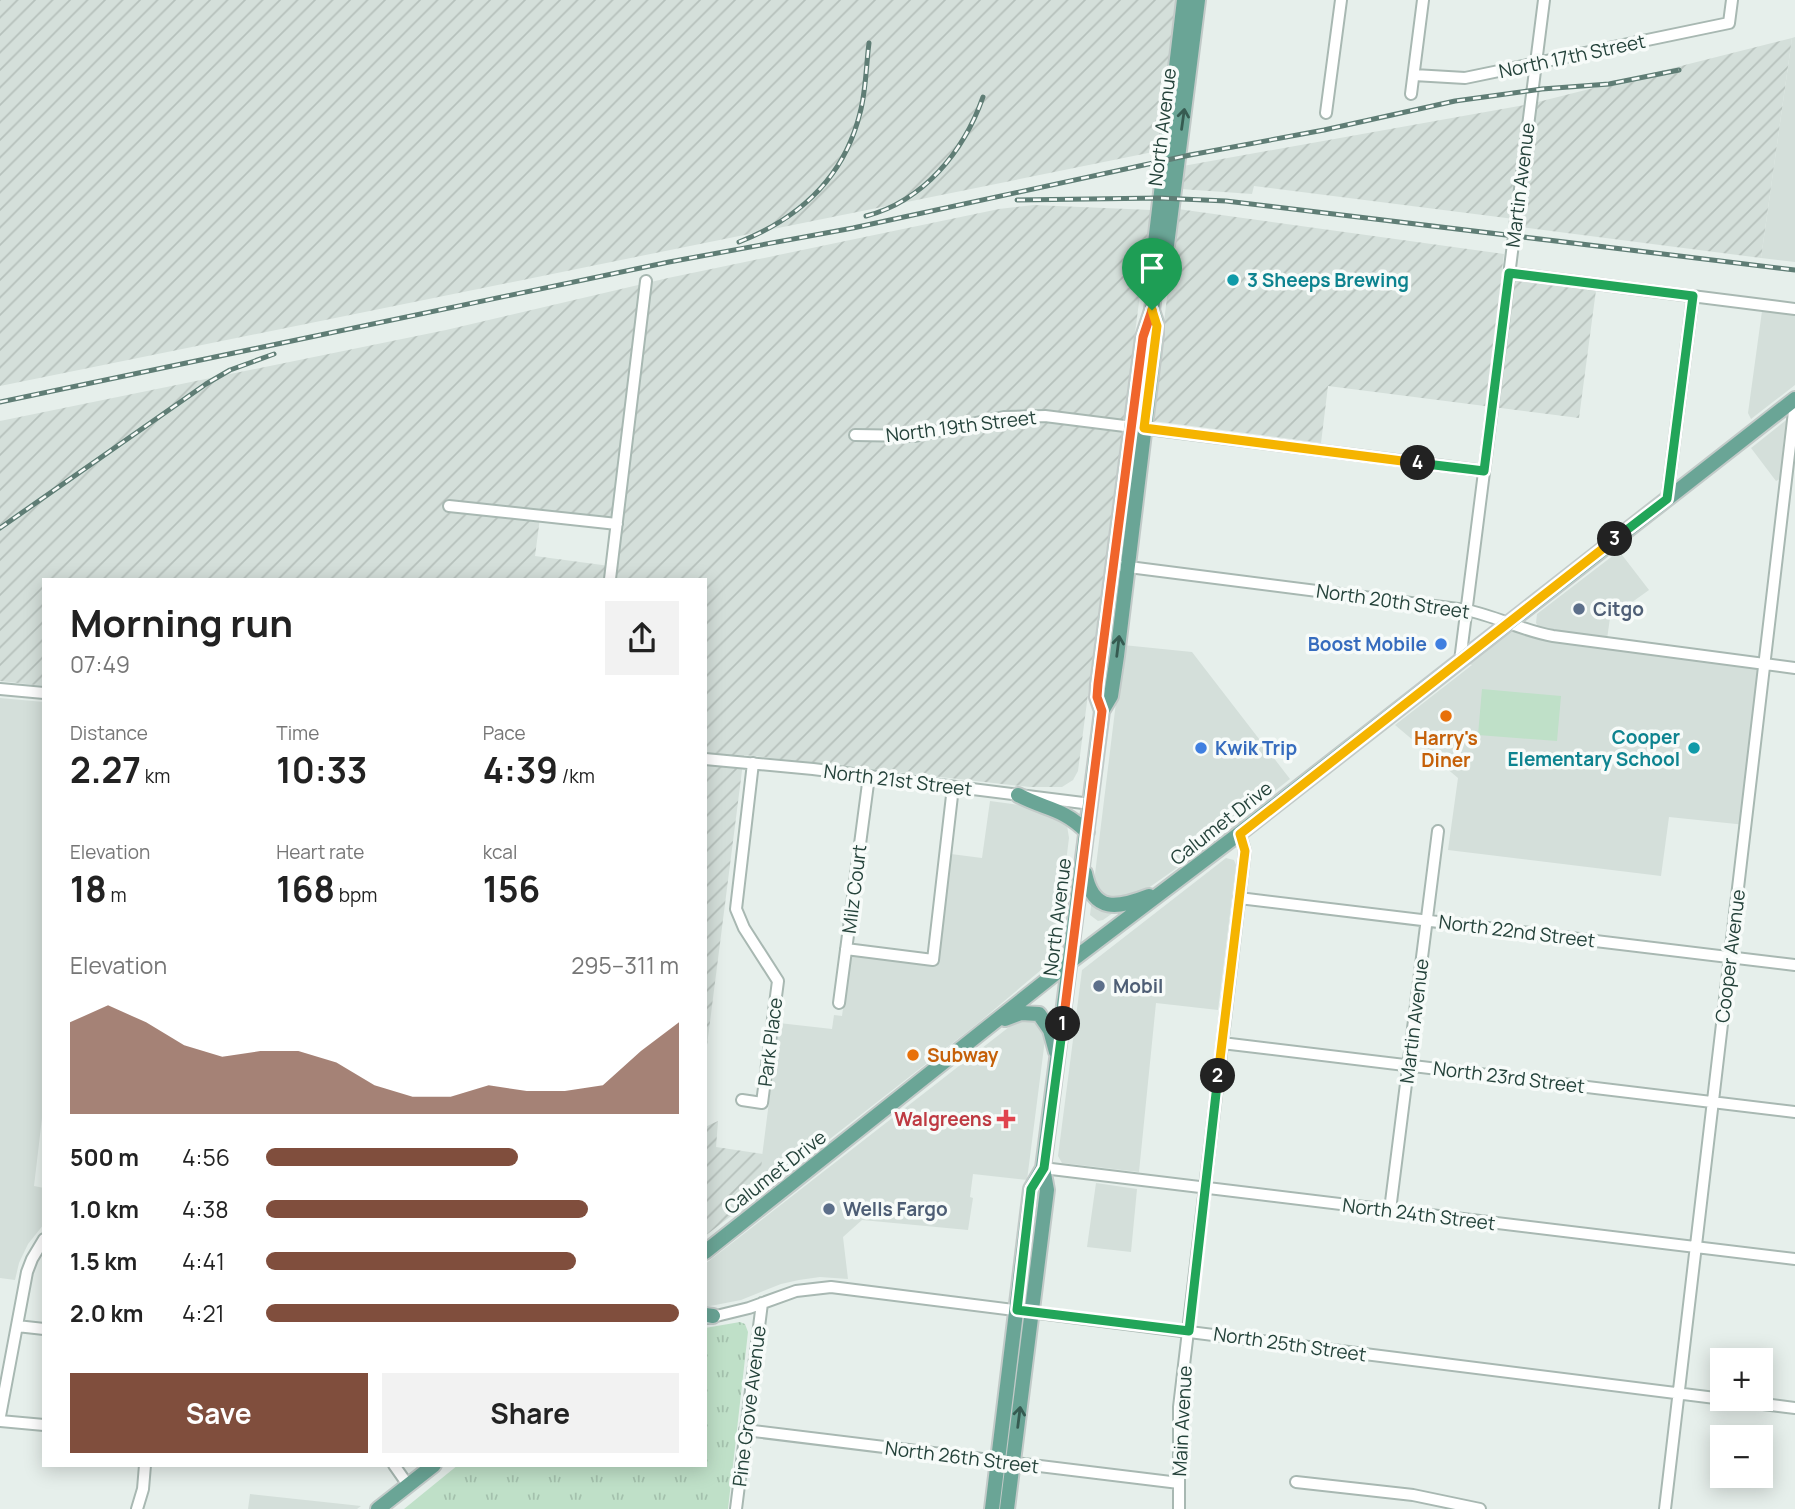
<!DOCTYPE html>
<html lang="en">
<head>
<meta charset="utf-8">
<style>
	body { margin:0; font-family:Manrope,sans-serif; background:#f2f2f2; color:#222; height:100vh; display:flex; flex-direction:column; font-size:26px; white-space:nowrap }
	* { box-sizing:border-box; margin:0 }
	p { font-size:23px; color:#767676 }
	.icon { flex:none; width:38px; height:38px; fill:none; stroke:currentColor; stroke-width:2; stroke-linecap:round; stroke-linejoin:round }
	.map { position:relative; flex:1; overflow:hidden }
	.drawer { position:absolute; left:42px; top:578px; width:665px; height:889px; display:flex; flex-direction:column; background:#fff; border-radius:0px; box-shadow:0 4px 18px #0003 }
	.drawer>* { flex:none }
	.buttons { position:absolute; left:1710px; top:1348px; display:grid; gap:14px }
	.buttons a { display:grid; place-items:center; width:63px; height:63px; border-radius:0px; background:#fff; box-shadow:0 4px 18px #0003; font-size:35px }
	.pin { position:absolute; display:grid; place-items:center; width:60px; height:60px; color:#fff; margin:-72px -30px; border-radius:50% 50% 50% 0; rotate:-45deg; box-shadow:0 0 7px #0007 }
	.pin .icon { rotate:45deg }
	.km { position:absolute; width:35px; height:35px; margin:-18px; border-radius:50%; background:#222; color:#fff; font-size:19px; line-height:35px; text-align:center }
	.round { display:grid; place-items:center; flex:none; width:74px; height:74px; border-radius:0px; background:#f2f2f2 }
	.head { display:flex; align-items:center; justify-content:space-between; height:119px; padding:0 28px }
	h1 { font-size:38px; font-weight:700; line-height:52px }
	.metrics { display:grid; grid-template-columns:repeat(3,1fr); gap:10px; height:119px; padding:7px 28px }
	.metrics div { display:grid; align-content:center }
	.metrics b { font-size:35px; font-weight:700 }
	.metrics small { font-size:19px; font-weight:400 }
	.metrics p { font-size:19px }
	.chart { height:196px; padding:14px 28px }
	.chart p { display:flex; justify-content:space-between }
	.chart svg { width:100%; height:126px; margin-top:7px; fill:#804e3d; opacity:.7 }
	.action { display:flex; gap:14px; margin-top:auto; padding:14px 28px }
	.action a { flex:1; height:80px; border-radius:0px; background:#804e3d; color:#fff; font-size:28px; font-weight:700; line-height:80px; text-align:center }
	.action a+a { background:#f2f2f2; color:#222 }
	ul { padding:0 28px; list-style:none; font-size:23px }
	li { display:grid; grid-template-columns:112px 84px 1fr; align-items:center; height:52px }
	li i { height:18px; border-radius:9px; background:#804e3d }
	.map>svg:first-child { display:block }
	.built { fill:#d4dfda }
	.industrial { fill:url(#industrial-furrows); fill-rule:evenodd }
	.park { fill:url(#park-tufts) }
	.pitch { fill:#bfe0c8 }
	.lines { fill:none; stroke-linecap:round; stroke-linejoin:round }
	.minor-casing { stroke:#a8b8b2; stroke-width:14 }
	.major-casing { stroke:#c2cac8; stroke-width:18 }
	.minor { stroke:#fff; stroke-width:10 }
	.major { stroke:#6aa596; stroke-width:14 }
	.rail-casing { stroke:#5f7d75; stroke-width:5 }
	.rail { stroke:#f7fbf9; stroke-width:2.5; stroke-dasharray:8; stroke-linecap:butt }
	.oneway { stroke:#365b51 }
	.split-1-casing { stroke:#fff; stroke-width:14 }
	.split-2-casing { stroke:#fff; stroke-width:14 }
	.split-3-casing { stroke:#fff; stroke-width:14 }
	.split-4-casing { stroke:#fff; stroke-width:14 }
	.split-5-casing { stroke:#fff; stroke-width:14 }
	.split-1 { stroke:#f0652b; stroke-width:9 }
	.split-2 { stroke:#22a559; stroke-width:9 }
	.split-3 { stroke:#f5b400; stroke-width:9 }
	.split-4 { stroke:#22a559; stroke-width:9 }
	.split-5 { stroke:#f5b400; stroke-width:9 }
	.culture-dot { fill:#0f9aa8; stroke:#f7fbf9; stroke-width:2.5 }
	.service-dot { fill:#5c6f8a; stroke:#f7fbf9; stroke-width:2.5 }
	.shop-dot { fill:#3f7fe0; stroke:#f7fbf9; stroke-width:2.5 }
	.food-dot { fill:#e8710a; stroke:#f7fbf9; stroke-width:2.5 }
	.health-dot { fill:#e0444e; stroke:#f7fbf9; stroke-width:2.5 }
	.labels { text-anchor:middle; dominant-baseline:central; stroke-width:7; stroke-linejoin:round; paint-order:stroke }
	.street-label { font-size:19px; fill:#24423a; stroke:#f7fbf9 }
	.culture-label { font-size:19px; font-weight:bold; fill:#0d838f; stroke:#f7fbf9; text-anchor:start }
	.service-label { font-size:19px; font-weight:bold; fill:#4e5e75; stroke:#f7fbf9; text-anchor:start }
	.shop-label { font-size:19px; font-weight:bold; fill:#366cbe; stroke:#f7fbf9; text-anchor:end }
	.food-label { font-size:19px; font-weight:bold; fill:#c56008; stroke:#f7fbf9 }
	.health-label { font-size:19px; font-weight:bold; fill:#be3a42; stroke:#f7fbf9; text-anchor:end }
</style>
</head>
<body>
<div class="map">
<svg width="1795" height="1509" viewBox="0 0 1795 1509">
	<defs>
		<pattern id="industrial-furrows" width="10" height="10" patternUnits="userSpaceOnUse" patternTransform="scale(1.75)"><rect width="10" height="10" fill="#d4dfda"/><path d="M-1 1l2-2M0 10L10 0M9 11l2-2" fill="none" stroke="#b6c1bc"/></pattern>
		<pattern id="park-tufts" width="24" height="20" patternUnits="userSpaceOnUse" patternTransform="scale(1.75)"><rect width="24" height="20" fill="#bfe0c8"/><path d="M3 7l-1-3M5 7V3M7 7l1-3M15 17l-1-3M17 17v-4M19 17l1-3" fill="none" stroke="#a4c1ad"/></pattern>
	</defs>
	<rect width="100%" height="100%" fill="#e6efeb"/>
	<path class="built" d="M1795 37V262L1761 258 1792 38Z
		M1762 311 1795 315V385L1751 419 1748 413Z
		M1795 413V439L1784 438 1780 479 1776 481 1751 448Z
		M1619 551 1649 590 1610 618 1607 639 1765 664 1746 825 1669 817 1661 876 1448 850 1458 778 1395 725 1472 665 1460 661 1509 623 1539 628 1536 623 1537 614Z
		M1123 645 1192 652 1290 779 1181 865 1103 920 1098 921 1090 915Z
		M0 698 44 702V1101L34 1186 44 1188V1224L28 1244 19 1263 15 1280 0 1278Z
		M990 801 1051 809 1066 819 1069 838 1056 942 1051 958 1041 970 977 1024 757 1196 779 1023 832 1029 834 1015 842 1016 849 962 852 954 938 955 951 854 982 858Z
		M1226 858 1234 860 1236 865 1218 1010 1156 1003 1139 1172 1062 1163 1058 1156 1082 970Z
		M1040 1005 1047 1009 1048 1016 1027 1180 973 1174 970 1197 973 1198 968 1230 862 1220 843 1237 848 1279 820 1277 799 1280 781 1284 741 1300 705 1307V1264L1036 1006Z
		M1096 1183 1137 1189 1131 1252 1087 1247Z
		M250 1494 361 1506 357 1509H248Z"/>
	<path class="industrial" d="M0 0H1178L1158 151 0 386Z
		M1792 38 1761 258 1521 227 1522 220 1254 186 1252 194 1181 189 1183 166 1530 104Z
		M1034 205 1151 210 1078 771 1073 780 1062 787H1030L744 755 705 1061V579H44V686L0 681V421L446 330 668 278 999 209ZM541 510 622 520 617 567 535 556Z
		M1178 209 1504 254 1501 277 1596 290 1579 418 1328 386 1321 443 1153 421 1152 418Z
		M718 1121 716 1147 763 1154 757 1196 705 1236V1127Z"/>
	<path class="park" d="M740 1322 745 1324 748 1332 728 1509H404L458 1465H705V1328Z"/>
	<path class="pitch" d="M1482 689 1561 696 1557 741 1478 735Z"/>
	<g class="lines">
		<defs>
			<path id="minor" d="M1414 75 1465 78 1729 23 1732 0
				M1411 94 1423 0
				M1326 113 1341 0
				M1509 273 1795 309
				M855 435 915 436 1004 417 1045 416 1484 471
				M1667 499 1693 296
				M449 506 617 524
				M1121 566 1466 610C1496 616 1523 631 1553 636L1795 668
				M610 579 646 281
				M1460 661 1544 0
				M0 689 44 693
				M705 759 813 769 1091 804
				M1239 898 1795 965
				M846 949 933 960 953 787
				M839 1003 869 776
				M1222 1043 1795 1112
				M742 1100 762 1103 778 981 744 928 736 909 753 763
				M1043 1168 1795 1259
				M1390 1210 1438 831
				M708 1318 749 1308 796 1291 831 1287 1795 1408
				M17 1326 44 1329
				M0 1416 27 1272 32 1259 44 1239
				M0 1421 44 1425
				M745 1430 1179 1483
				M394 1465 408 1485
				M1296 1482 1413 1495 1480 1509
				M137 1509 143 1489 145 1465
				M736 1509 762 1303
				M1179 1509V1407L1245 851 1240 833
				M1665 1509 1795 403"/>
			<path id="major" d="M1159 257 1167 245 1198 0
				M1102 711 1111 696 1117 656 1156 334V322L1152 310
				M1018 795C1046 810 1062 807 1087 832
				M1085 873C1093 914 1118 908 1149 896
				M1005 1019 1021 1013 1039 1014 1050 1030 1056 1052
				M705 1252 1071 961 1240 833 1795 399
				M705 1315 713 1316
				M378 1509 434 1465
				M992 1509 1031 1189 1043 1168
				M1007 1509 1047 1190 1043 1168 1102 711 1097 697 1098 684 1143 337 1152 310 1158 263 1155 243 1184 0"/>
		</defs>
		<use href="#minor" class="minor-casing"/>
		<use href="#major" class="major-casing"/>
		<use href="#minor" class="minor"/>
		<use href="#major" class="major"/>
		<defs>
			<path id="rail" d="M1017 200 1160 198 1226 201 1795 270
				M866 216C924 201 964 151 983 97
				M739 242C800 218 844 178 860 113 866 91 866 66 869 43
				M0 402 669 262 853 228 1190 155 1324 130 1455 101 1542 89 1609 84 1679 70
				M0 528 206 384 230 370 274 354"/>
		</defs>
		<use href="#rail" class="rail-casing"/>
		<use href="#rail" class="rail"/>
	</g>
	<defs><path id="oneway-shaft" d="M-6 0H5M1.5-3L5.5 0L1.5 3" fill="none" stroke-width="1.6" stroke-linecap="round" stroke-linejoin="round" transform="scale(1.75)"/></defs>
	<g class="oneway">
		<use href="#oneway-shaft" transform="translate(1183 119) rotate(-82)"/>
		<use href="#oneway-shaft" transform="translate(1118 646) rotate(-83)"/>
		<use href="#oneway-shaft" transform="translate(1019 1417) rotate(-83)"/>
	</g>
	<g class="lines">
		<defs>
			<path id="split-1" d="M1063 1024 1102 711 1097 697 1098 684 1143 337 1152 310"/>
			<path id="split-2" d="M1063 1024 1044 1168 1031 1189 1017 1310 1189 1331 1218 1076"/>
			<path id="split-3" d="M1218 1076 1245 851 1240 834 1615 539"/>
			<path id="split-4" d="M1418 463 1484 471 1509 273 1693 296 1667 499 1615 539"/>
			<path id="split-5" d="M1152 310 1157 326 1144 428 1418 463"/>
		</defs>
		<use href="#split-1" class="split-1-casing"/>
		<use href="#split-2" class="split-2-casing"/>
		<use href="#split-3" class="split-3-casing"/>
		<use href="#split-4" class="split-4-casing"/>
		<use href="#split-5" class="split-5-casing"/>
		<use href="#split-1" class="split-1"/>
		<use href="#split-2" class="split-2"/>
		<use href="#split-3" class="split-3"/>
		<use href="#split-4" class="split-4"/>
		<use href="#split-5" class="split-5"/>
	</g>
	<g class="culture-dot">
		<circle cx="1233" cy="280" r="7"/>
		<circle cx="1694" cy="748" r="7"/>
	</g>
	<g class="service-dot">
		<circle cx="1579" cy="609" r="7"/>
		<circle cx="1099" cy="986" r="7"/>
		<circle cx="829" cy="1209" r="7"/>
	</g>
	<g class="shop-dot">
		<circle cx="1441" cy="644" r="7"/>
		<circle cx="1201" cy="748" r="7"/>
	</g>
	<g class="food-dot">
		<circle cx="1446" cy="716" r="7"/>
		<circle cx="913" cy="1055" r="7"/>
	</g>
	<path class="health-dot" d="M1002.5 1108.5h7v7h7v7h-7v7h-7v-7h-7v-7h7z"/>
	<g class="labels">
		<g class="street-label">
			<text transform="translate(1572 56) rotate(-12)">North 17th Street</text>
			<text transform="translate(1162 127) rotate(-83)">North Avenue</text>
			<text transform="translate(1520 185) rotate(-83)">Martin Avenue</text>
			<text transform="translate(961 426) rotate(-7)">North 19th Street</text>
			<text transform="translate(1393 601) rotate(8)">North 20th Street</text>
			<text transform="translate(898 780) rotate(7)">North 21st Street</text>
			<text transform="translate(1221 823) rotate(-38)">Calumet Drive</text>
			<text transform="translate(854 889) rotate(-83)">Milz Court</text>
			<text transform="translate(1057 917) rotate(-83)">North Avenue</text>
			<text transform="translate(1517 931) rotate(7)">North 22nd Street</text>
			<text transform="translate(1730 956) rotate(-83)">Cooper Avenue</text>
			<text transform="translate(1414 1021) rotate(-83)">Martin Avenue</text>
			<text transform="translate(770 1042) rotate(-83)">Park Place</text>
			<text transform="translate(1509 1077) rotate(7)">North 23rd Street</text>
			<text transform="translate(775 1172) rotate(-38)">Calumet Drive</text>
			<text transform="translate(1419 1214) rotate(7)">North 24th Street</text>
			<text transform="translate(1290 1344) rotate(8)">North 25th Street</text>
			<text transform="translate(749 1406) rotate(-83)">Pine Grove Avenue</text>
			<text transform="translate(1182 1421) rotate(-87)">Main Avenue</text>
			<text transform="translate(962 1457) rotate(7)">North 26th Street</text>
		</g>
		<g class="culture-label">
			<text x="1247" y="280">3 Sheeps Brewing</text>
			<text x="1680" y="737" text-anchor="end">Cooper<tspan x="1680" dy="22">Elementary School</tspan></text>
		</g>
		<g class="service-label">
			<text x="1593" y="609">Citgo</text>
			<text x="1113" y="986">Mobil</text>
			<text x="843" y="1209">Wells Fargo</text>
		</g>
		<g class="shop-label">
			<text x="1427" y="644">Boost Mobile</text>
			<text x="1215" y="748" text-anchor="start">Kwik Trip</text>
		</g>
		<g class="food-label">
			<text x="1446" y="738">Harry's<tspan x="1446" dy="22">Diner</tspan></text>
			<text x="927" y="1055" text-anchor="start">Subway</text>
		</g>
		<g class="health-label">
			<text x="992" y="1119">Walgreens</text>
		</g>
	</g>
</svg>
<div class="buttons">
<a>+</a>
<a>−</a>
</div>
<div class="pin" style="left:1152px;top:310px;background:#1e9e55"><svg class="icon" aria-label="arrive" viewBox="0 0 24 24"><path d="M6 21V4h12l-3 4 3 4H6"/></svg></div>
<b class="km" style="left:1063px;top:1024px">1</b>
<b class="km" style="left:1218px;top:1076px">2</b>
<b class="km" style="left:1615px;top:539px">3</b>
<b class="km" style="left:1418px;top:463px">4</b>
<section class="drawer">
<div class="head"><div><h1>Morning run</h1><p>07:49</p></div><a class="round"><svg class="icon" aria-label="share" viewBox="0 0 24 24"><path d="M12 15V3M7 8l5-5 5 5M5 13v7h14v-7"/></svg></a></div>
<div class="metrics">
<div><p>Distance</p><b>2.27<small> km</small></b></div>
<div><p>Time</p><b>10:33</b></div>
<div><p>Pace</p><b>4:39<small> /km</small></b></div>
</div>
<div class="metrics">
<div><p>Elevation</p><b>18<small> m</small></b></div>
<div><p>Heart rate</p><b>168<small> bpm</small></b></div>
<div><p>kcal</p><b>156</b></div>
</div>
<div class="chart"><p><span>Elevation</span>295–311 m</p>
<svg viewBox="0 0 160 44" preserveAspectRatio="none"><path d="M0 44V12L10 6L20 12L30 20L40 24L50 22L60 22L70 26L80 34L90 38L100 38L110 34L120 36L130 36L140 34L150 22L160 12V44z"/></svg>
</div>
<ul>
<li><b>500 m</b>4:56<i style="width:61%"></i></li>
<li><b>1.0 km</b>4:38<i style="width:78%"></i></li>
<li><b>1.5 km</b>4:41<i style="width:75%"></i></li>
<li><b>2.0 km</b>4:21<i style="width:100%"></i></li>
</ul>
<div class="action"><a>Save</a><a>Share</a></div>
</section>
</div>
</body>
</html>
